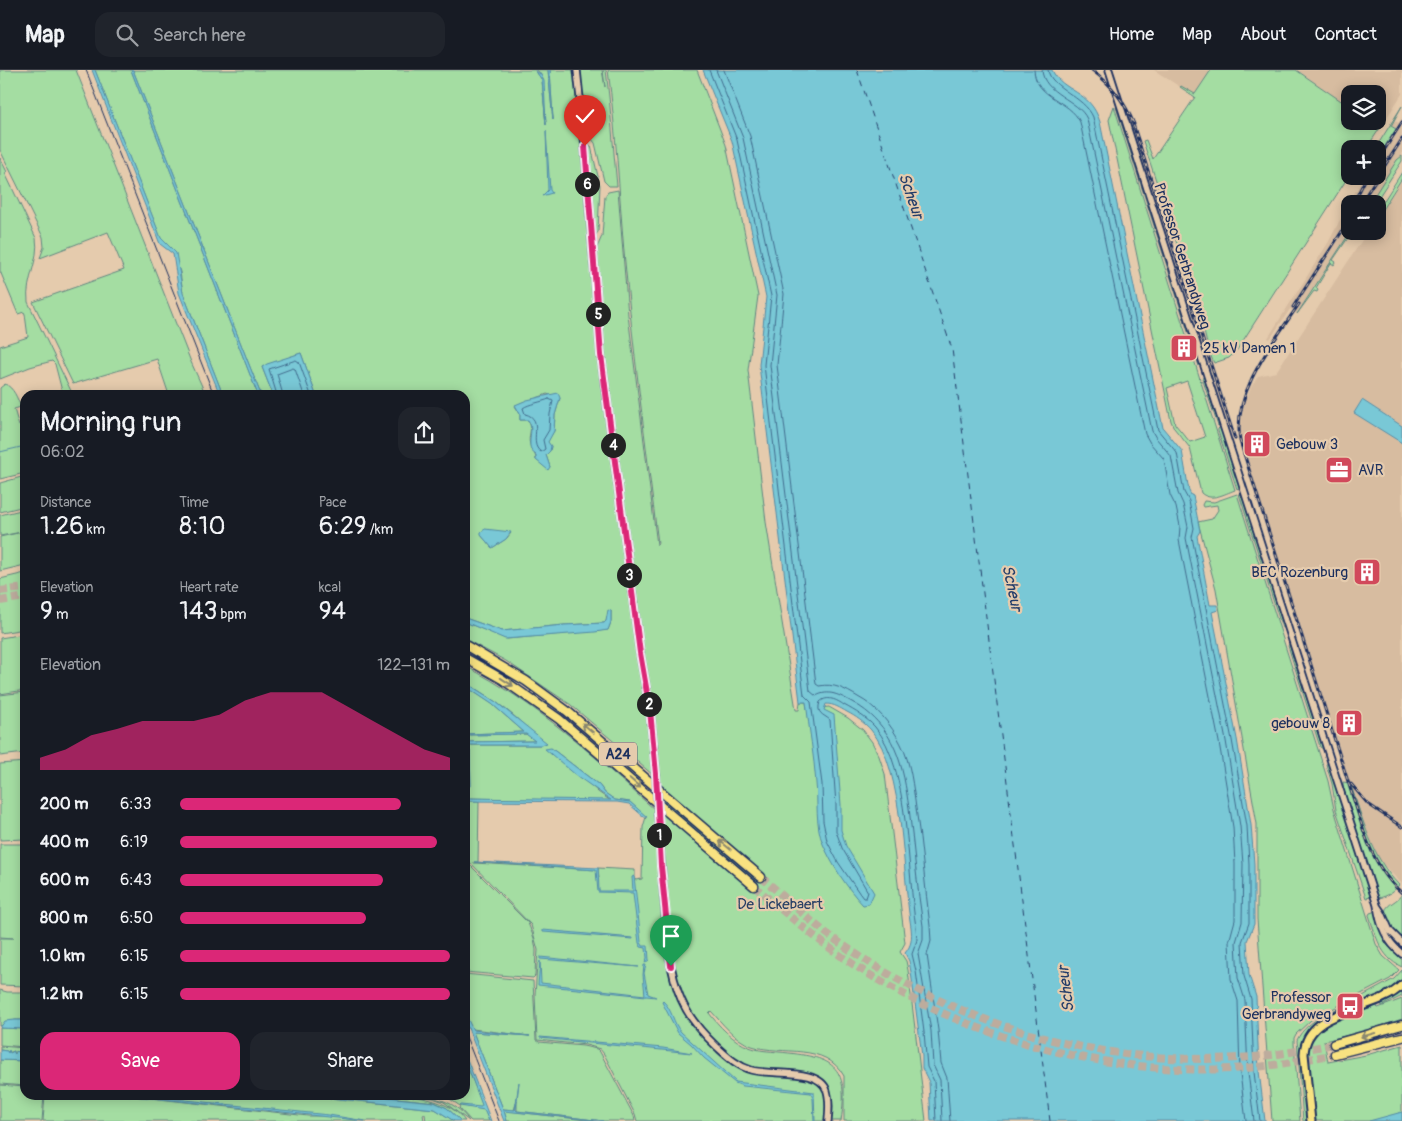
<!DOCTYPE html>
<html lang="en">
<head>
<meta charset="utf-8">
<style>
	body { margin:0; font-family:Pangolin,sans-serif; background:#20242c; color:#f1f3f6; height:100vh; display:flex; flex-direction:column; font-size:19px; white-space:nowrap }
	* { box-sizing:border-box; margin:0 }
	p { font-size:16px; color:#9ea1a6 }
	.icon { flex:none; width:28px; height:28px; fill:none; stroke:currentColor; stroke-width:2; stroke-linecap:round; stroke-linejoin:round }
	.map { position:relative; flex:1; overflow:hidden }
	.sheet { position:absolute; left:20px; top:320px; width:450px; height:710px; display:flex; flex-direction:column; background:#171b24; border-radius:15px; box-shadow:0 2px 12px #0003 }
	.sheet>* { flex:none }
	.buttons { position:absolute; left:1341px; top:15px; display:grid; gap:10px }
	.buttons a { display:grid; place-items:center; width:45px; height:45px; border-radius:10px; background:#171b24; box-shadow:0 2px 12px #0003; font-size:25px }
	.pin { position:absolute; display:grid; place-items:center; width:42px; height:42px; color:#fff; margin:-51px -21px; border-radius:50% 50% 50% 0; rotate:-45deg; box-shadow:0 0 5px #0007 }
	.pin .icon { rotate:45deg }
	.km { position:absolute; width:25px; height:25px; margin:-12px; border-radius:50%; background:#222; color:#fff; font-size:14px; line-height:25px; text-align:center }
	.round { display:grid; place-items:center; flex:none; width:52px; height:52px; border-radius:15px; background:#20242c }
	.headline { display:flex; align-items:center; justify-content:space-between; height:85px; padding:0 20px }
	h1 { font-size:28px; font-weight:600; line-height:38px }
	.stats { display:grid; grid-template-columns:repeat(3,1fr); gap:8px; height:85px; padding:5px 20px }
	.stats div { display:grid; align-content:center }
	.stats b { font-size:25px; font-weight:600 }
	.stats small { font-size:14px; font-weight:400 }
	.stats p { font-size:14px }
	.chart { height:140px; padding:10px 20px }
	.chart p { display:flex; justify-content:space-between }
	.chart svg { width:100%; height:90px; margin-top:5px; fill:#db2777; opacity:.7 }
	.primary-button { display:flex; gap:10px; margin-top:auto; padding:10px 20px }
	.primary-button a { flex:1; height:58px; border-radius:15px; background:#db2777; color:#fff; font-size:20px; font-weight:600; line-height:58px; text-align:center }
	.primary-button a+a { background:#20242c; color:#f1f3f6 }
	ul { padding:0 20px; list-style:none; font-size:16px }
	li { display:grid; grid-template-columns:80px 60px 1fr; align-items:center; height:38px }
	li i { height:12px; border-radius:6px; background:#db2777 }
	header { display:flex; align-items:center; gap:30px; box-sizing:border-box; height:70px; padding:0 25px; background:#171b24; border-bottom:1px solid #363941 }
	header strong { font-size:24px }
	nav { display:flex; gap:28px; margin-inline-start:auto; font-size:18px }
	.search { width:350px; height:45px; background:#20242c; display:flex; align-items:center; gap:12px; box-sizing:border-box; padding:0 18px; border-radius:15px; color:#9ea1a6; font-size:19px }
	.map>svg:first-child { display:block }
	.built { fill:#d7bca0 }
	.green { fill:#a4dda2; stroke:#608680; fill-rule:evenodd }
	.water { fill:#79c8d6; stroke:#538ba6 }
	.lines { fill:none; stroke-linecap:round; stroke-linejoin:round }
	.shore { stroke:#416c8e; stroke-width:1 }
	.stream { stroke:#538ba6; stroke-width:1 }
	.ferry { stroke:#243e6a; stroke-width:1; stroke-dasharray:6 5; stroke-linecap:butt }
	.highway-tunnel { stroke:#bdac9d; stroke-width:8; stroke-dasharray:8 4; stroke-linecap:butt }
	.minor-casing { stroke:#1b2f5e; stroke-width:9 }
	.major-casing { stroke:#1b2f5e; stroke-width:11 }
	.highway-casing { stroke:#1b2f5e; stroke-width:11 }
	.minor { stroke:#e5cbad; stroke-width:5.5 }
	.major { stroke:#f8e281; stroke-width:7 }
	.highway { stroke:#f8e281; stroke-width:8 }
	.tram { stroke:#1b2f5e; stroke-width:1 }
	.rail-casing { stroke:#1b2f5e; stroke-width:3 }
	.rail { stroke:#e5cbad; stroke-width:1; stroke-dasharray:4; stroke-linecap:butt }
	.minor-bridge-casing { stroke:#1b2f5e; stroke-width:9; stroke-linecap:butt }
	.minor-bridge { stroke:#e5cbad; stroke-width:5.5 }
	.oneway { stroke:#8a8870 }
	.route-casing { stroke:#fff; stroke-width:10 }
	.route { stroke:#db2777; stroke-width:6 }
	.labels { text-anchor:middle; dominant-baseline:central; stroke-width:4.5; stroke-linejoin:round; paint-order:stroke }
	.shield { fill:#e5cbad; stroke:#585e76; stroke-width:1 }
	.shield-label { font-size:14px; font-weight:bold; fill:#1b2f5e }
	.street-label { font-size:15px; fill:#1b2f5e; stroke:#e5cbad }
	.poi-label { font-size:15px; fill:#1b2f5e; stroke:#e5cbad; text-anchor:start }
	.park-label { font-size:15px; fill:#294065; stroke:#e5cbad }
	.water-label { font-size:16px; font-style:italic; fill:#243e6a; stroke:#e5cbad }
</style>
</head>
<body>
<header>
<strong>Map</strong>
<div class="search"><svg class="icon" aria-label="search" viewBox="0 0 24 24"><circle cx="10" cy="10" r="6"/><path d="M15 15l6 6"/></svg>Search here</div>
<nav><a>Home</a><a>Map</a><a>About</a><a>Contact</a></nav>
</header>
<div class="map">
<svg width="1402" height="1051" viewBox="0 0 1402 1051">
	<rect width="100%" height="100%" fill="#e5cbad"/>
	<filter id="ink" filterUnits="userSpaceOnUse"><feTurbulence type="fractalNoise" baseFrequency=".02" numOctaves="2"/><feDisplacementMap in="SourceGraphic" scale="10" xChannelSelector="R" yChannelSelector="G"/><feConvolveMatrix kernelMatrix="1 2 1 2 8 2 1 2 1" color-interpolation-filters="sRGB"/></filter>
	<g filter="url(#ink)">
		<path class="built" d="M1154 0H1211L1194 26Z
			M1296 0H1402V24L1380 58 1371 51H1378V24H1350V37Z
			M1402 48V86L1369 134H1350V161H1351L1297 244 1290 239 1270 269 1268 268 1328 173 1352 127 1365 106H1378V87L1395 59 1391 56 1394 50 1399 53Z
			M1402 108V356L1362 330 1358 336 1359 346 1402 373V814L1378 789 1355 730 1240 369V354L1244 334 1251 317 1258 306 1276 302 1368 161H1378V146Z"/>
		<path class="green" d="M0 0H76L191 292 206 325H169L157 289 73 314 33 232 124 200 108 162 40 188 44 177 43 167 0 80Z
			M95 0H131L258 325H223L183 223 180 202 171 178 162 171 160 166Z
			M133 0H535L542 10 546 55 542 6 537 0H548L553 50 550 0H574L582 73 585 135 600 312 636 575 650 661 653 705 571 635 506 591 465 569V552L507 569 608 560 611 552V541L606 551 604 553 564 555 502 561 465 548V325H316L301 283 262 297 273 325H261ZM547 324 560 328 555 345 554 361 547 372 551 376 550 381 546 385 550 397 536 390C536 383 531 381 530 375 527 366 534 358 528 350H520V344L515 336C525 330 536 329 547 324ZM511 463 506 469 492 478 481 465Z
			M579 0H602L605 17 603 0H606C611 39 613 77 617 116H609L604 111 595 73 587 63Z
			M608 0H697L726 75 758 226 748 300 766 452 796 640H799L800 632H806L807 639 829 637 848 648 863 660 872 672 879 686 885 704 905 873 900 882 906 891 908 900 926 1051H844V1006C825 972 783 986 752 976 735 970 722 953 711 941L709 943C718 955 734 972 749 977 759 981 769 981 779 982 832 987 850 993 841 1051H831C830 1040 831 1026 828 1017 820 996 771 1003 753 998 731 992 714 972 699 956L696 959 726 988 758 1004 808 1008 818 1012 826 1025V1051H637L635 1044 604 984 600 979 586 975 537 970 535 925 538 880 531 855 465 787V731H479L478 792H474V793L597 800V808H599L598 798 635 800V810L642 809 643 757 646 747 630 732 615 730 605 723 599 715 551 678 598 722 611 731 465 728V717L471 716 470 683V681H465V675H541C521 647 494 630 465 612V596C536 632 595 687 654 739L658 805 664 804 658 698 604 293 595 182 602 166 605 126 608 122 618 120 628 245 657 475 658 473C646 376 633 279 624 182 619 121 616 60 608 0Z
			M1211 0H1296L1350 37V51H1371L1380 58 1366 79H1350V104L1237 280 1229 288 1214 293 1209 282 1199 241 1143 71 1146 70 1153 89 1195 27 1180 17 1181 16 1195 24Z
			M1114 36 1235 420C1224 424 1211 432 1201 423L1190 378 1174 358 1171 351 1109 50ZM1187 311 1205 367 1190 372 1175 354 1167 318Z
			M1402 36 1391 56 1396 59 1378 87V79H1375Z
			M1116 37 1118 38 1190 262 1199 296Z
			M588 74 591 76 600 115 598 162 594 167 588 84Z
			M1402 86V91L1374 134H1369L1397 90Z
			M0 88 7 102 5 103 36 168C40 190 25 210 28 232L73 325H63L55 294 52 291 30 297 0 309V276L28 267 25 244 24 242 18 244 0 201Z
			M1402 102V108L1378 146V140Z
			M1351 161 1354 164 1353 166 1350 165 1333 190 1336 192 1334 195 1331 193 1316 218 1318 220 1317 222 1314 221 1297 244Z
			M1204 307 1219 355 1218 356 1202 308Z
			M5 314C14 318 17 328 21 337L14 339 19 356 25 354V403L0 409V318Z
			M1220 357 1240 417 1237 419 1218 361V359Z
			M25 406V436L0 442V413Z
			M1237 424 1328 711 1334 739 1376 874 1383 886 1399 900 1390 909 1311 950 1296 964 1294 968V974L1300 1051H1272L1257 849V754L1216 519 1198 452 1212 449 1218 440 1217 435 1203 437 1202 435 1204 431 1214 432Z
			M1239 424 1243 425 1284 558H1282Z
			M25 439V495L0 501V467L22 462 0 466V445Z
			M25 503V559L0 563V509Z
			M25 564V620L0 624V568Z
			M1289 574 1323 679 1320 677 1288 576Z
			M465 616 492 634 524 662 465 664Z
			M25 622V683L0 686V625Z
			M526 664 536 671 465 672V665Z
			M25 692V769L0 770V694Z
			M1328 693 1371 827 1366 828 1336 740 1332 714 1326 694Z
			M1343 712 1350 713C1363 749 1372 788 1399 815 1393 822 1388 826 1379 828L1368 801 1344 723Z
			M0 774H25V916L0 915V868H14L0 867Z
			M465 790 528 853 534 868 536 880 535 906 533 908 465 902Z
			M1402 824V871L1390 857 1385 841C1388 833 1397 832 1402 824Z
			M1376 841 1386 874 1402 890V897C1380 887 1376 866 1369 845L1370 843Z
			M1402 900C1402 903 1402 906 1402 908 1398 923 1368 930 1356 933L1360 931 1359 928 1394 909Z
			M465 904 533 911 536 970 539 972 583 976 597 979 600 982 634 1046 635 1051H603L517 1041V1030L514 1040 503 1039 473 962 530 966 472 959 465 944Z
			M0 920 7 922H25V950H15L0 956Z
			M1402 920V926L1382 936 1381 933Z
			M1402 929V949L1366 961 1324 971 1328 992 1366 985 1402 975V1051H1314L1308 980C1314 948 1354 945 1378 935L1377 937 1378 938Z
			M1354 931 1355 933 1314 955 1305 966 1302 981 1309 1051H1303L1297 970C1307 949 1334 941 1354 931Z
			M0 958 25 959V977L0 975Z
			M0 976 25 978V984L23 982V984H20L21 981 18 983H13L14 981 8 983 7 981 0 980Z
			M0 990 25 991V1016L0 1014Z
			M465 991 489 1051H471L459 1038 460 1036 444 1025H465Z
			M0 1015 25 1017V1025H44L42 1051H0Z
			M45 1025H124L308 1046H326L138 1025H323L330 1028 435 1039 454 1051H426L425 1044H423L424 1051H43Z
			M369 1025C400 1025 446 1024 465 1051H461L447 1038 434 1032Z
			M399 1025C425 1025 454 1027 469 1051L444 1032 433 1028Z
			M504 1041H508L595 1051H507Z"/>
		<path class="water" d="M92 0H95L161 168 176 183 183 223 223 325H220L179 223 173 184 160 174Z
			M131 0H133L261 325H258Z
			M535 0 541 5 544 11 546 55 542 10Z
			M548 0H550L553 50Z
			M703 0H1052C1063 23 1090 19 1100 52L1163 358 1182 381 1189 421 1191 425 1193 426 1200 461 1197 466 1210 535H1217L1218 540 1212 542 1237 669 1251 755 1254 794V854L1247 871 1249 905 1256 927 1259 1001 1265 1051H931L929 1012 922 998V986L911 902 909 891 905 883C912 875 912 868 911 857 902 805 905 700 871 660 865 653 855 646 847 642 840 638 834 634 826 634L824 640 834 645 841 735V760L846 776 874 823 869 834 863 835C847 818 832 795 823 774 815 755 818 732 816 713 814 686 809 659 806 632H800L759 295 766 227 732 71Z
			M546 61 550 120 552 123 542 126 548 120Z
			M301 283 316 325H273L262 297 267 294Z
			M558 323 560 328 555 345 554 361 548 372 551 376 550 381 546 385 550 397 548 400 536 390V385C523 377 536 360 528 350H520V344L515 335 527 330Z
			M1362 330 1402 356V373L1354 343Z
			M485 459 511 462 506 469 492 478 481 465V462Z
			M608 540 611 541V552L608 560 595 562 505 569 465 552V548L502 561 564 555 604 553 606 551Z
			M465 612 496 632 547 673 541 675H465V672L535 671 526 664 465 665V664L524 662 492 634 465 616Z
			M551 678 599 715 605 723 615 730 630 732 647 747H644L629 734 617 732 465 731V728L611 730 577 706 545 679Z
			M465 681H470V683L471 716 465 717V726Z
			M474 792 598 798 599 821H633L632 807 634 806 641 872 643 876H648L649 890 645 893 647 888 646 878 641 877 639 873 633 823 598 822 596 800Z
			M543 860 633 868V869L543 862Z
			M540 887 639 897 540 889Z
			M540 891 541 913 645 925 643 905 644 895H646L644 903 648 924 656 927 538 915Z
			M663 931C672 939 673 953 681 962L736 1012 814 1022 815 1051H814L813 1029 811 1023 743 1016 735 1013 704 988 691 974 678 963 662 932Z
			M465 944 473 960 530 966 473 962 503 1039 515 1040 519 1012 516 1040 517 1041 603 1051 504 1041 507 1051H504L468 958H466L467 957Z
			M15 950H25V959L0 958 5 951Z
			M540 967 663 978 692 983 540 968Z
			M0 980 7 981 8 983 9 980 10 983 14 981V983L15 984 16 981 18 983 19 981H21L20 984H22L23 981 25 982V991L0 990Z
			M465 984 491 1051H489L484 1040 460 1036 461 1035 481 1037 482 1035 465 990Z
			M124 1025H138L329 1045 365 1051Z
			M323 1025H369L434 1032 447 1038 461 1051H454L435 1039 330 1028Z
			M1402 1042V1051H1369Z"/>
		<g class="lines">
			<path class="shore" d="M709 0 737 70 771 226 764 295 804 625 811 632 822 714 823 751 827 771 838 792 860 824 863 828H866L868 822 842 778 836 761V735L830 650C823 644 816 644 820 632 827 625 837 630 844 635 855 641 867 648 875 657 910 697 907 804 916 857L917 870 912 884 916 901 924 962 927 997 934 1011 936 1051
				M716 0 743 68 777 225 770 295 810 621 816 626C829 619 839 625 852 632 871 642 886 658 895 679 903 697 906 718 909 738 914 778 917 817 923 856V870L918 884 931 961 933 995 940 1010 942 1051
				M724 0 750 66 784 224 777 295 816 614 819 616C834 613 845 619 858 627 877 637 891 654 901 674 911 693 913 717 916 738 922 777 925 817 930 856L931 871 927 885 938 960 941 993 947 1008 950 1051
				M1034 0C1035 28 1070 30 1080 52L1145 364 1150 373 1164 389 1170 425 1176 437 1180 456 1179 470 1219 672 1233 757 1235 794V850L1229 872 1231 909 1238 931 1240 1003 1246 1051
				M1042 0C1043 24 1078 29 1087 49L1152 361 1156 368 1171 386 1178 423 1183 434 1188 457 1186 468 1226 671 1240 756 1243 794 1242 852 1236 872 1238 908 1245 930 1248 1002 1254 1051
				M1048 0C1050 18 1084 26 1093 47L1158 360 1177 383 1184 422 1189 431 1194 458 1192 467 1232 670 1247 756 1249 794V853L1242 872 1244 906 1251 929 1254 1002 1260 1051
				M277 325 269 299 296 290 299 292 311 325
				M283 325 277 304 293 298 295 299 304 325
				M549 329 553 331 550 344 549 360 543 370 545 379 541 382C527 373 546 349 525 344L523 338C528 334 542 332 549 329Z"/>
			<path class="stream" d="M0 382 25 376"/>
			<path class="ferry" d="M857 0 952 279 1050 1051"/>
			<path class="highway-tunnel" d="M0 521 25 518
				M0 531 25 527
				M761 807C785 827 808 850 833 868 953 955 1103 999 1252 987 1279 985 1307 979 1334 974
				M754 816C790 847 826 878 867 903 978 973 1126 1010 1257 997 1284 994 1309 989 1335 984"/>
			<defs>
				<path id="minor" d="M577 0 584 66 601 285 640 583 650 640 656 704
					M1109 0 1377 835C1380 856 1386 871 1402 884
					M658 746C660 777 662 809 665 840 667 870 669 901 681 929 689 948 702 963 717 977 727 986 737 996 751 1000 771 1006 820 997 827 1021 830 1031 829 1041 828 1051
					M1378 837 1382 843 1390 861 1402 873"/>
				<path id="major" d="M1311 1051 1304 984C1306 937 1376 943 1402 915"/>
				<path id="highway" d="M465 575 526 611 567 641 761 807
					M465 588 502 609 559 649 754 816
					M1334 974 1402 955
					M1335 984 1402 967"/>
			</defs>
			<use href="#minor" class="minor-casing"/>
			<use href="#major" class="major-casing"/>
			<use href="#highway" class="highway-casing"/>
			<use href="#minor" class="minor"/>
			<use href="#major" class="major"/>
			<use href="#highway" class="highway"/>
			<path class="tram" d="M86 0 214 325
				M465 964 499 1051"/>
			<defs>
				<path id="rail" d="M1092 0C1112 15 1124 31 1134 54
					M1131 48 1235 369
					M1378 90 1402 52
					M1353 134 1367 106
					M1360 134 1402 69
					M1299 234C1273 273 1232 322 1240 371L1364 762C1372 785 1383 807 1402 823
					M1293 237 1350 149
					M1351 714 1368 734 1402 757"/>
			</defs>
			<use href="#rail" class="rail-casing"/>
			<use href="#rail" class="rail"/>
			<defs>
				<path id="minor-bridge" d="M656 704 658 746"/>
			</defs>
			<use href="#minor-bridge" class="minor-bridge-casing"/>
			<use href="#minor-bridge" class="minor-bridge"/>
		</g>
		<defs><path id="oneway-shaft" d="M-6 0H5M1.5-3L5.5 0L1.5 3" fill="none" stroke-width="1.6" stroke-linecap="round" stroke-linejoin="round" transform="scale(1.25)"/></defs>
		<g class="oneway">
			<use href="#oneway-shaft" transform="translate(507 612) rotate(33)"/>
			<use href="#oneway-shaft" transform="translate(588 658) rotate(-140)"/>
			<use href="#oneway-shaft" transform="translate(635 713) rotate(41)"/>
			<use href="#oneway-shaft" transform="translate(725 775) rotate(-140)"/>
			<use href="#oneway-shaft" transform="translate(1368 965) rotate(165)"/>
		</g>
	</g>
	<g class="lines" filter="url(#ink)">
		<defs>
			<path id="route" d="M585 76 601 285 640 583 650 640 656 704 661 796 671 896"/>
		</defs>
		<use href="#route" class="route-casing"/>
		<use href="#route" class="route"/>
	</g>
	<defs>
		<symbol id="building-square" viewBox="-11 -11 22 22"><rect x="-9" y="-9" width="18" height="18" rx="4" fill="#d1495b" stroke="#e5cbad"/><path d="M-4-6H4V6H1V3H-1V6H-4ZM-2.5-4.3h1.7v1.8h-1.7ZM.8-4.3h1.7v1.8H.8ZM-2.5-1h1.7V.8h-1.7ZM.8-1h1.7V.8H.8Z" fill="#fff"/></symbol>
		<symbol id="office-square" viewBox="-11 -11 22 22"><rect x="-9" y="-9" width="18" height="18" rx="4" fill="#d1495b" stroke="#e5cbad"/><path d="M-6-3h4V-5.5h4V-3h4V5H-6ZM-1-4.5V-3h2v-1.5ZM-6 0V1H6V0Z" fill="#fff"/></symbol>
		<symbol id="bus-square" viewBox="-11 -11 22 22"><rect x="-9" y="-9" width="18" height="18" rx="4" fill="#d1495b" stroke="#e5cbad"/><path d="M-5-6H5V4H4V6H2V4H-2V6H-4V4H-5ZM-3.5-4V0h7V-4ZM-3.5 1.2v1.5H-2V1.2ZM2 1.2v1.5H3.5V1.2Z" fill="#fff"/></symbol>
	</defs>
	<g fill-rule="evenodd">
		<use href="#building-square" x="1168" y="262" width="32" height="32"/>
		<use href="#building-square" x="1241" y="358" width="32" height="32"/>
		<use href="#office-square" x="1323" y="384" width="32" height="32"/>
		<use href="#building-square" x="1351" y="486" width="32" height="32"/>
		<use href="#building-square" x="1333" y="637" width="32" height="32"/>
		<use href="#bus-square" x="1334" y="920" width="32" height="32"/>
	</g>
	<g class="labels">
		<rect class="shield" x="599" y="672.5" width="38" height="23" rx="4"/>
		<g class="shield-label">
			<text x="618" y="684">A24</text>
		</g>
		<g class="street-label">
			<text transform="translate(1182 186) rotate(72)">Professor Gerbrandyweg</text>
		</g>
		<g class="poi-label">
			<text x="1203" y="278">25 kV Damen 1</text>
			<text x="1276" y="374">Gebouw 3</text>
			<text x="1358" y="400">AVR</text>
			<text x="1348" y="502" text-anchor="end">BEC Rozenburg</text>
			<text x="1330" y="653" text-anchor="end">gebouw 8</text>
			<text x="1331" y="927" text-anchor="end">Professor<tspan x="1331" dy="17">Gerbrandyweg</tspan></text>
		</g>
		<g class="park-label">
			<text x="780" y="834">De Lickebaert</text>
		</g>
		<g class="water-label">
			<text transform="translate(911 126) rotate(71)">Scheur</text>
			<text transform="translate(1012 518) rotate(78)">Scheur</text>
			<text transform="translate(1066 919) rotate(-97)">Scheur</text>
		</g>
	</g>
</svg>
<div class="buttons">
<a><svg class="icon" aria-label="layers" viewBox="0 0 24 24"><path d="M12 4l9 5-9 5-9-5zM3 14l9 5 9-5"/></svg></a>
<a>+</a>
<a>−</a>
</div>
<div class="pin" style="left:671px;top:896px;background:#1e9e55"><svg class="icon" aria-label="arrive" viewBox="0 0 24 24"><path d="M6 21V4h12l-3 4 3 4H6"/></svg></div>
<div class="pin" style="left:585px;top:76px;background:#d93025"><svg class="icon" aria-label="check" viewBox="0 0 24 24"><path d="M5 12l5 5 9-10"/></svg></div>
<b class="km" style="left:659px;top:765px">1</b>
<b class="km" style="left:649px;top:634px">2</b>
<b class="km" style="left:629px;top:505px">3</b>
<b class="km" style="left:613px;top:375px">4</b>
<b class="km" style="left:598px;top:244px">5</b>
<b class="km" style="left:587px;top:114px">6</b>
<section class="sheet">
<div class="headline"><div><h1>Morning run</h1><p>06:02</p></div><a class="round"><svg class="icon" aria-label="share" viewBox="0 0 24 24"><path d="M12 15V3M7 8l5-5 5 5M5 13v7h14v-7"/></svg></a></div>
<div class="stats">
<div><p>Distance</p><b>1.26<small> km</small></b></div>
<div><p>Time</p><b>8:10</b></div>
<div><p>Pace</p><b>6:29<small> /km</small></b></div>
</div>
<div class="stats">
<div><p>Elevation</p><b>9<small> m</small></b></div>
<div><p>Heart rate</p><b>143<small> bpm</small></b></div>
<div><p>kcal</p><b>94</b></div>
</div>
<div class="chart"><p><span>Elevation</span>122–131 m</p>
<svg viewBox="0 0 160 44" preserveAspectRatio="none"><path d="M0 44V38L10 34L20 27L30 24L40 20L50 20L60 20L70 17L80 10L90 6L100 6L110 6L120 13L130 20L140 27L150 34L160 38V44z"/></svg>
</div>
<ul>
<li><b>200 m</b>6:33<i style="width:82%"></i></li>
<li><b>400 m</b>6:19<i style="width:95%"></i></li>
<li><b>600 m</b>6:43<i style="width:75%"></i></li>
<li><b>800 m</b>6:50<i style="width:69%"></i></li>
<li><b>1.0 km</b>6:15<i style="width:100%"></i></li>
<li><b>1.2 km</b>6:15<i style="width:100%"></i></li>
</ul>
<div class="primary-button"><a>Save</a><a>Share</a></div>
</section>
</div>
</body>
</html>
